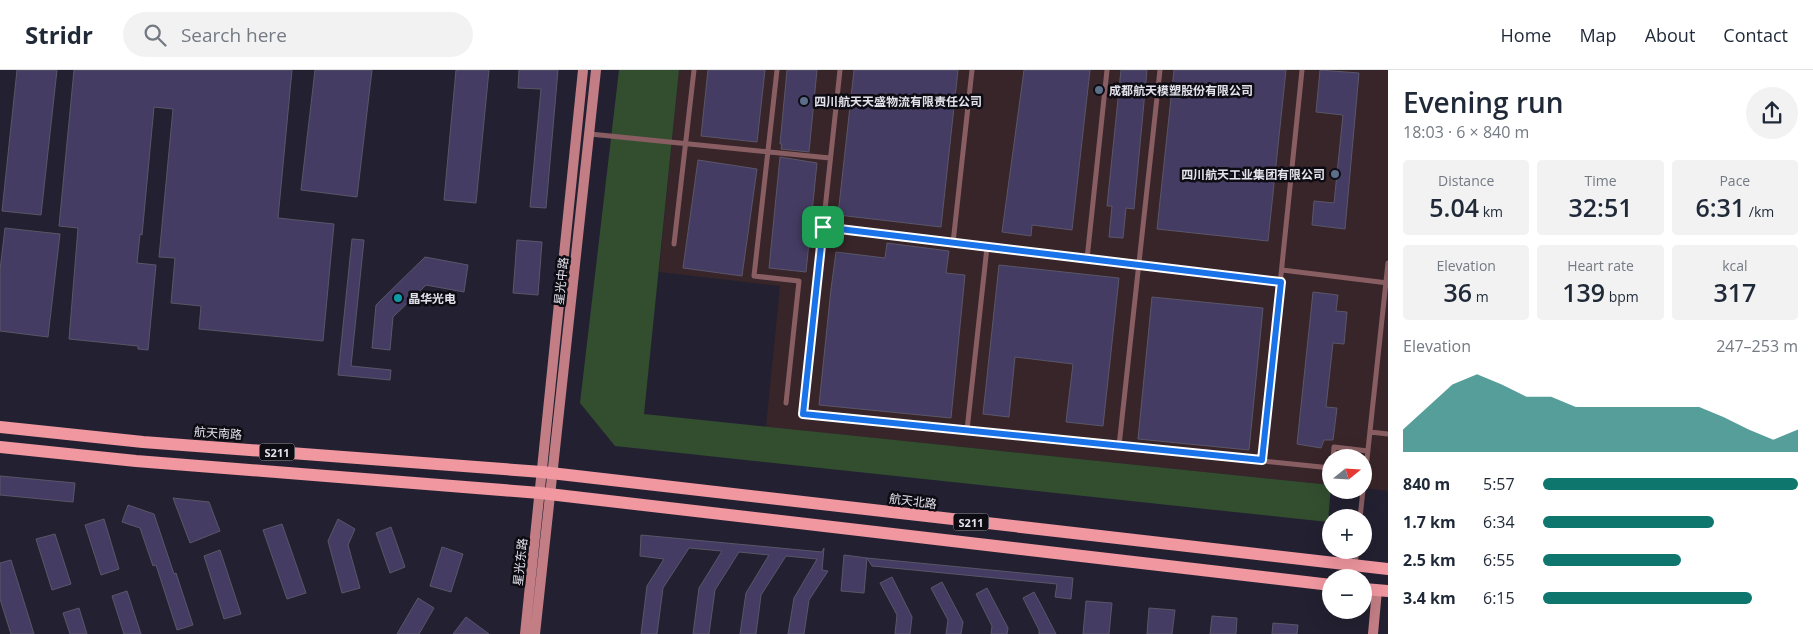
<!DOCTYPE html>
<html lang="en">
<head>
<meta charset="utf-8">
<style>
	body { margin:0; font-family:"Open Sans","Noto Sans SC",sans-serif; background:#f2f2f3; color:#1f2937; height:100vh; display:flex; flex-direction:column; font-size:19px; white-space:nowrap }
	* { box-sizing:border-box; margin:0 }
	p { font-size:16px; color:#747a83 }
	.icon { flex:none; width:28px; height:28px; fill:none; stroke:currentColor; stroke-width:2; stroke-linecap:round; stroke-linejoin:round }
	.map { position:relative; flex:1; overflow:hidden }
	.panel { display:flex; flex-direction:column; background:#fff; width:425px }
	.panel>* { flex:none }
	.needle { width:32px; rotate:72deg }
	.buttons { position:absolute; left:1322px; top:379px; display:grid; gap:10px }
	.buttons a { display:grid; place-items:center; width:50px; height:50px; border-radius:50%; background:#fff; box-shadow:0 5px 20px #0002; font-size:25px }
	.pin { position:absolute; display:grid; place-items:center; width:42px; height:42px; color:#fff; margin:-21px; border-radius:10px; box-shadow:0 2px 8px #0006 }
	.round { display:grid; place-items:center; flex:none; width:52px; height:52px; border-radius:26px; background:#f2f2f3 }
	.headline { display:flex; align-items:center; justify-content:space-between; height:85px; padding:0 15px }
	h1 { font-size:28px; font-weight:600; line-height:38px }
	.figures { display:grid; grid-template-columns:repeat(3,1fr); gap:8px; height:85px; padding:5px 15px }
	.figures div { display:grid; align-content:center; border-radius:5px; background:#f2f2f3; text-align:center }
	.figures b { font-size:25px; font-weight:600 }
	.figures small { font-size:14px; font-weight:400 }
	.figures p { font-size:14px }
	.chart { height:140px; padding:10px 15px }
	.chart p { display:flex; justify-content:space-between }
	.chart svg { width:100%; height:90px; margin-top:5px; fill:#0f766e; opacity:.7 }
	ul { padding:0 15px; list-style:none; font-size:16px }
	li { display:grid; grid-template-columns:80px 60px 1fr; align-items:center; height:38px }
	li i { height:12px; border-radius:6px; background:#0f766e }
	header { display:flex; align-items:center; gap:30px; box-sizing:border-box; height:70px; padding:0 25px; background:#fff; border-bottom:1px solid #e0e1e3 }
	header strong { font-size:24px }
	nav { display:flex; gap:28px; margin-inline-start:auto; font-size:18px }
	.search { width:350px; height:45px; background:#f2f2f3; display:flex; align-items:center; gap:12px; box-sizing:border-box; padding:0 18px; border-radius:28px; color:#747a83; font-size:19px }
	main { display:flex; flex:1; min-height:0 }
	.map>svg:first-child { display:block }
	.industrial { fill:#382529 }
	.green { fill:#324e2f }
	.building { fill:#453c63; stroke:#5a5669 }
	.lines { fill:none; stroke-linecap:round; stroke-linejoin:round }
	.lane { stroke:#895e62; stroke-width:5 }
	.secondary { stroke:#c37e85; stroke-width:10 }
	.primary { stroke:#f097a0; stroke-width:12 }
	.route-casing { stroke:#fff; stroke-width:10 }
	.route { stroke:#1a73e8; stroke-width:6 }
	.service-dot { fill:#5c6f8a; stroke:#0d0c13; stroke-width:2 }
	.culture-dot { fill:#0f9aa8; stroke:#0d0c13; stroke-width:2 }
	.labels { text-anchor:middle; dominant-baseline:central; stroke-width:5; stroke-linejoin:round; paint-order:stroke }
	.shield { fill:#0d0c13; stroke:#a3a2ac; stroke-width:1 }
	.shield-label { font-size:11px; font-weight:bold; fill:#e3e2ed }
	.poi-label { font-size:12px; font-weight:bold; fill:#e3e2ed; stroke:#0d0c13; text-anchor:start }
	.street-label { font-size:12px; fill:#e3e2ed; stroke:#0d0c13 }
</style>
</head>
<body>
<header>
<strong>Stridr</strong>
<div class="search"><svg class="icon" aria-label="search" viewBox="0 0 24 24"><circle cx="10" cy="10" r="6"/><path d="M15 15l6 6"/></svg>Search here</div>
<nav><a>Home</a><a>Map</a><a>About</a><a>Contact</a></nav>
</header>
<main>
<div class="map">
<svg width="1388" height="564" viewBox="0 0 1388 564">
	<rect width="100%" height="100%" fill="#232131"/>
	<path class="industrial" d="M679 0H1388V421L1364 418V388H1331V415L766 357 780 216 659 202Z"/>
	<path class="green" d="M619 0H679L644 344 1331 415 1328 452 615 376 580 333Z"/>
	<path class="building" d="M17 0H57L41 145 2 141Z
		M74 0H292L278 148 334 154 323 271 199 259 201 236 171 233 175 188 159 187 173 39 154 37 142 165 140 164 137 193 156 195 148 280 138 279V276L69 269 78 158 59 156Z
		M315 0H372L357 127 301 120Z
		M456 0H489L476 133 444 130Z
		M519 0H558L546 138 530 137 541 19 518 18Z
		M708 0H765L757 72 701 66Z
		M787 0H817L809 82 781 79 782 74H780Z
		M854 0H958L941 157 838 145Z
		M1024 0H1090L1072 160 1032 155 1031 166 1002 162Z
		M1121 0H1147L1134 139 1126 138 1123 168 1109 167 1112 136H1107Z
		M1174 0H1286L1268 171 1157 159Z
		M1320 0 1359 3 1345 159 1312 155 1314 131 1334 133 1343 45 1316 42Z
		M780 87 817 93 806 202 769 198Z
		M698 90 757 99 742 206 683 198Z
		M5 158 60 164 48 267 0 261V200Z
		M352 169 364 170 351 296 391 300 390 310 338 305Z
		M517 170 542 172 538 225 513 223Z
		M887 173 949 181 946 203 965 205 951 348 819 335 831 219 836 182 885 188Z
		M425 187 468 195 464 222 426 215 393 247 390 280 372 278 376 235Z
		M999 195 1119 208 1103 356 1066 352 1073 294 1015 287 1009 347 983 344Z
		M1313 222 1338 225 1336 241 1347 242 1344 274 1333 273 1326 337 1337 338 1333 370H1324L1321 378 1297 374Z
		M1152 227 1263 238 1249 380 1138 369Z
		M0 406 75 413 73 432 0 425Z
		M173 428 209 432 220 461 190 473Z
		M128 435 154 444 174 504 176 503 193 555 177 560 156 495 153 496 140 458 122 452Z
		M104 449 119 499 101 505 85 455Z
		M338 449 355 459 348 475 360 518 342 523 328 471Z
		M282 454 306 523 287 529 263 460Z
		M391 457 405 497 390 503 376 463Z
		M55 464 71 514 52 520 36 469Z
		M641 465 822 482 824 478 822 500 828 501 809 530 804 564H788L794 528 817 489 786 486 761 525 756 564H740L746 523 769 485 739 482 715 520 709 564H693L699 518 722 481 689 478 663 518 657 564H641L647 516 664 489 640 486Z
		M442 477 463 484 451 522 430 516Z
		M220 480 241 544 224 549 204 486Z
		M844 485 867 488 864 523 841 521Z
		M867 488 1073 508 1071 529 1055 527 1057 514 872 496Z
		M11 490 34 564H11L0 529V493Z
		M892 507 912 547 910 564H895L897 545 880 513Z
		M942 512 963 552 961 564H946L948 550 931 518Z
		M987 518 1008 558 1007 564H991L992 556 976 524Z
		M127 521 141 564H124L112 526Z
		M1034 522 1041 535 1056 564H1039V560L1023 528Z
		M418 528 434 538 419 564H397Z
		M1086 531 1112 533 1109 564H1083Z
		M79 538 87 564H70L63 543Z
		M1149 538 1175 540 1172 564H1147Z
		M1212 546 1237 548 1236 564H1210Z
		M466 547 489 564H453Z
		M1273 553 1298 555 1297 564H1272Z"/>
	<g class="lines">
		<path class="lane" d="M777 0 754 206 799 211 786 333
			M840 0 803 344 1331 398
			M590 64 830 88
			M823 157 1281 212
			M953 173 972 0
			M674 174 694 0
			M1087 189 1107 0
			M1282 200 1388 213
			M967 360 987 177
			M1370 362 1388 364
			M1119 376 1160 0
			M1333 388 1334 377 1368 381
			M1262 390 1302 0
			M1364 417 1388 193
			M1360 448 1363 420
			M1355 494 1357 480"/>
		<path class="secondary" d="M525 564 583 0
			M535 564 596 0
			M1373 564 1377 520"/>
		<path class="primary" d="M0 357 143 372 542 402 1388 499
			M0 377 136 391 540 423 1331 515
			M1364 519 1388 521"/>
	</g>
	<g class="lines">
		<defs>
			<path id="route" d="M823 157 1281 212 1262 390 803 344Z"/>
		</defs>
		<use href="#route" class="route-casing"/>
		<use href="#route" class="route"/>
	</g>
	<g class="service-dot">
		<circle cx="1099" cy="20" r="5"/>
		<circle cx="804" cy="31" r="5"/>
		<circle cx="1335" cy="104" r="5"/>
	</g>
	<circle class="culture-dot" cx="398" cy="228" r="5"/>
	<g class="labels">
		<g class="shield">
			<rect x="259.5" y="373.5" width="35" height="17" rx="4"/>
			<rect x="953.5" y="443.5" width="35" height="17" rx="4"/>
		</g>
		<g class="shield-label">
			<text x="277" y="382">S211</text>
			<text x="971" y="452">S211</text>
		</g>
		<g class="poi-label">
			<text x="1109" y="20">成都航天模塑股份有限公司</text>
			<text x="814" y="31">四川航天天盛物流有限责任公司</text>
			<text x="1325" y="104" text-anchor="end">四川航天工业集团有限公司</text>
			<text x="408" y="228">晶华光电</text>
		</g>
		<g class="street-label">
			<text transform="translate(561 211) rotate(-84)">星光中路</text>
			<text transform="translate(218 363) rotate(4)">航天南路</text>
			<text transform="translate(913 431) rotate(7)">航天北路</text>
			<text transform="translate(520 492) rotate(-84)">星光东路</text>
		</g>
	</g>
</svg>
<div class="buttons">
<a><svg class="needle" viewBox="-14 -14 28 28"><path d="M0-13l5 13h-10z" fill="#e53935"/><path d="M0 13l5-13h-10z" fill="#747a83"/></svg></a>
<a>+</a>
<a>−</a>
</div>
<div class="pin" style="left:823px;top:157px;background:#1e9e55"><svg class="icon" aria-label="arrive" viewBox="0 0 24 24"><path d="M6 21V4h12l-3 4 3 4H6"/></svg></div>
</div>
<section class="panel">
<div class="headline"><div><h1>Evening run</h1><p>18:03 · 6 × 840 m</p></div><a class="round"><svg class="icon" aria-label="share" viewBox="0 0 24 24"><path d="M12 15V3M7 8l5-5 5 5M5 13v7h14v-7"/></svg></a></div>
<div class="figures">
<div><p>Distance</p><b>5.04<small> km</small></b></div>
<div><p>Time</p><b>32:51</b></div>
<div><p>Pace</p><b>6:31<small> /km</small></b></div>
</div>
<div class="figures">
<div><p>Elevation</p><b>36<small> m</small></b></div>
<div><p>Heart rate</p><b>139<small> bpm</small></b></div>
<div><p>kcal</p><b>317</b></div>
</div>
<div class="chart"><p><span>Elevation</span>247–253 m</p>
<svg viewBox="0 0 160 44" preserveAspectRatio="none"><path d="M0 44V33L10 22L20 11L30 6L40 11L50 17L60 17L70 22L80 22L90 22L100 22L110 22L120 22L130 27L140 33L150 38L160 33V44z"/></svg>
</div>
<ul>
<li><b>840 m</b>5:57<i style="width:100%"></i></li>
<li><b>1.7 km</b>6:34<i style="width:67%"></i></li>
<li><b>2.5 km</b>6:55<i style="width:54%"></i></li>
<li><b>3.4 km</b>6:15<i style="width:82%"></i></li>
</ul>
</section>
</main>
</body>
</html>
